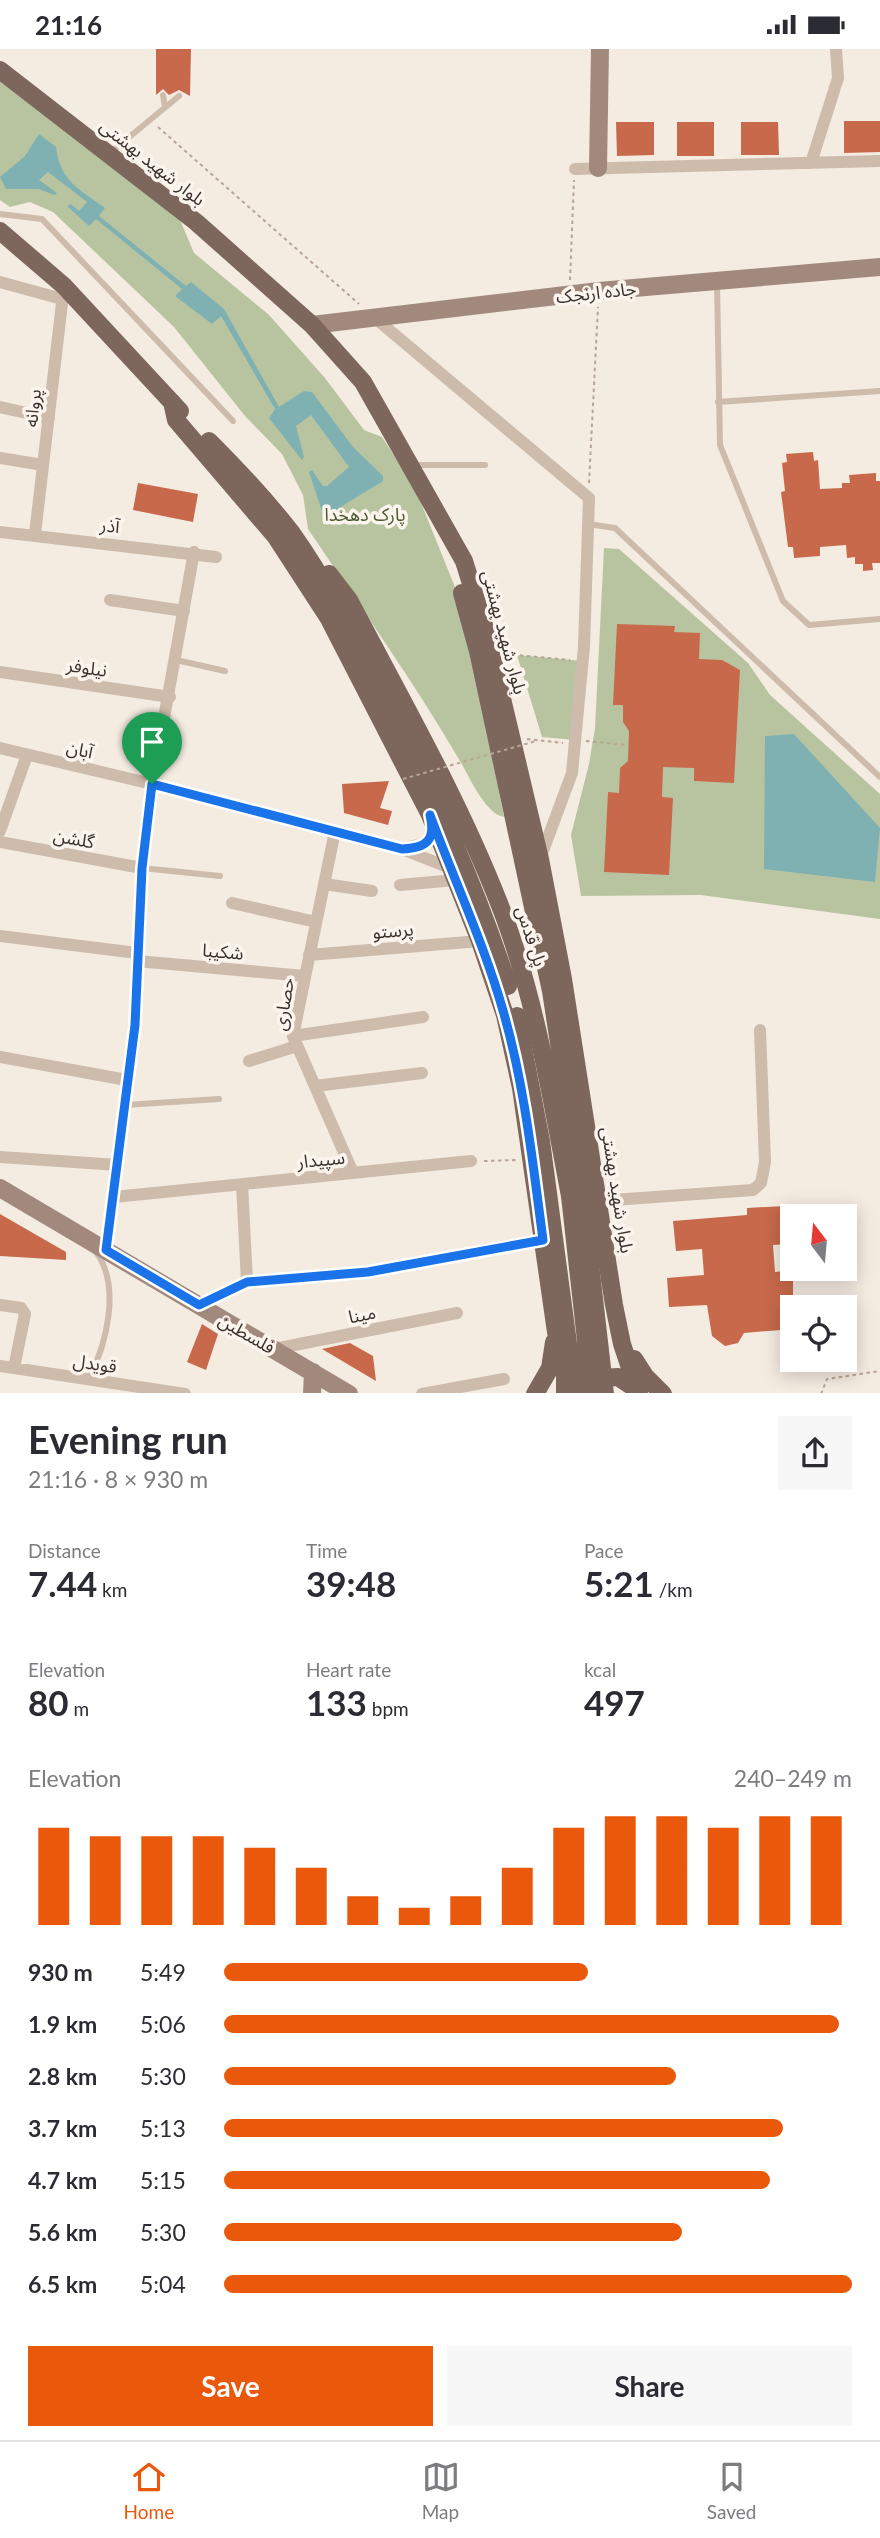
<!DOCTYPE html>
<html lang="en">
<head>
<meta charset="utf-8">
<style>
	body { margin:0; font-family:Lato,"Noto Sans Arabic",sans-serif; background:#f7f7f7; color:#2b2b33; height:100vh; display:flex; flex-direction:column; font-size:26px; white-space:nowrap }
	* { box-sizing:border-box; margin:0 }
	p { font-size:23px; color:#7c7c81 }
	.icon { flex:none; width:38px; height:38px; fill:none; stroke:currentColor; stroke-width:2; stroke-linecap:round; stroke-linejoin:round }
	.map { position:relative; height:1344px; overflow:hidden }
	.drawer { display:flex; flex-direction:column; background:#fff; flex:1 }
	.drawer>* { flex:none }
	.needle { width:46px; rotate:344deg }
	.tools { position:absolute; left:780px; top:1155px; display:grid; gap:14px }
	.tools a { display:grid; place-items:center; width:77px; height:77px; border-radius:0px; background:#fff; box-shadow:0 4px 18px #0003; font-size:35px }
	.pin { position:absolute; display:grid; place-items:center; width:60px; height:60px; color:#fff; margin:-72px -30px; border-radius:50% 50% 50% 0; rotate:-45deg; box-shadow:0 0 7px #0007 }
	.pin .icon { rotate:45deg }
	.round { display:grid; place-items:center; flex:none; width:74px; height:74px; border-radius:0px; background:#f7f7f7 }
	.headline { display:flex; align-items:center; justify-content:space-between; height:119px; padding:0 28px }
	h1 { font-size:38px; font-weight:700; line-height:52px }
	.stats { display:grid; grid-template-columns:repeat(3,1fr); gap:10px; height:119px; padding:7px 28px }
	.stats div { display:grid; align-content:center }
	.stats b { font-size:35px; font-weight:700 }
	.stats small { font-size:19px; font-weight:400 }
	.stats p { font-size:19px }
	.chart { height:196px; padding:14px 28px }
	.chart p { display:flex; justify-content:space-between }
	.chart svg { width:100%; height:126px; margin-top:7px; stroke:#ea580c; stroke-width:6 }
	.primary-button { display:flex; gap:14px; margin-top:auto; padding:14px 28px }
	.primary-button a { flex:1; height:80px; border-radius:0px; background:#ea580c; color:#fff; font-size:28px; font-weight:700; line-height:80px; text-align:center }
	.primary-button a+a { background:#f7f7f7; color:#2b2b33 }
	ul { padding:0 28px; list-style:none; font-size:23px }
	li { display:grid; grid-template-columns:112px 84px 1fr; align-items:center; height:52px }
	li i { height:18px; border-radius:9px; background:#ea580c }
	.status { display:flex; justify-content:space-between; align-items:center; height:49px; padding:0 35px; background:#fff; direction:ltr }
	.status svg { height:19px; fill:currentColor }
	.dock { display:flex; justify-content:space-around; align-items:center; height:98px; border-top:2px solid #e1e1e2; background:#fff; font-size:19px; color:#7c7c81 }
	.dock a { display:grid; justify-items:center; gap:4px }
	.dock .selected { color:#ea580c }
	.map>svg:first-child { display:block }
	.green { fill:#b8c4a0 }
	.water { fill:#7fb0b2 }
	.building { fill:#c8694b }
	.lines { fill:none; stroke-linecap:round; stroke-linejoin:round }
	.path { stroke:#b9a596; stroke-width:2; stroke-dasharray:3.5 3.5; stroke-linecap:butt }
	.lane { stroke:#cdbbac; stroke-width:6 }
	.street { stroke:#cdbbac; stroke-width:12 }
	.secondary { stroke:#a18a7d; stroke-width:18 }
	.primary { stroke:#7d675c; stroke-width:18 }
	.path-bridge { stroke:#b9a596; stroke-width:2; stroke-dasharray:3.5 3.5; stroke-linecap:butt }
	.primary-bridge { stroke:#7d675c; stroke-width:18 }
	.route-casing { stroke:#fff; stroke-width:14 }
	.route { stroke:#1a73e8; stroke-width:9 }
	.labels { text-anchor:middle; dominant-baseline:central; stroke-width:7; stroke-linejoin:round; paint-order:stroke }
	.street-label { font-size:18px; fill:#3b302b; stroke:#fbf5ee }
	.park-label { font-size:18px; fill:#4a5a2e; stroke:#fbf5ee }
</style>
</head>
<body>
<div class="status"><b>21:16</b><svg viewBox="0 0 49 12"><path d="M0 12V9h3v3zM5 12V6h3v6zM10 12V3h3v9zM15 12V0h3v12zM26 1h20v11H26zM47 4h2v5h-2z"/></svg></div>
<div class="map">
<svg width="880" height="1345" viewBox="0 0 880 1345">
	<rect width="100%" height="100%" fill="#f4ebe1"/>
	<path class="green" d="M0 30 180 171 194 204 269 266 325 329 364 381 382 388 415 439 461 553 504 768C487 765 472 734 464 719 417 637 361 559 308 480L303 446 282 405 245 367 174 278 53 163 30 153 10 158 0 151Z
		M604 499 619 500 748 614 770 646 880 745V870L701 846 581 847 571 786 589 715 595 679Z
		M517 606 582 612 575 691 542 688Z"/>
	<path class="water" d="M39 85 56 98C60 132 79 140 105 159L99 167 186 237 191 233 224 260 279 358 304 342 312 343 353 398 383 427V432L324 468 309 423 312 421 323 437H327L349 418 311 366 296 377 304 408 302 411 269 369 275 360 221 267 212 275 175 247 182 240 96 170 89 177 67 157 71 155 79 162 87 153 48 123 39 131 57 144 54 146 39 140H6L0 128 25 107Z
		M794 685 880 779 875 833 764 820 765 687Z"/>
	<path class="building" d="M156 0H191L190 47 179 41 169 46 163 40 156 46Z
		M844 72H880V103L844 104Z
		M616 73H654V106L617 107Z
		M677 73H714V107H677Z
		M741 73H778L779 106H741Z
		M813 403 814 412 818 411 820 440 842 439V434H850L849 426 876 424V432H880V514H872L873 521 863 522V515H855V508L847 509 846 496 820 498V507L794 509 793 498H788L781 443 785 442 782 414 787 413 786 405Z
		M138 434 198 445 193 473 133 461Z
		M617 575 675 577 674 583 700 584 699 610 722 611 740 621 734 734 694 732V719L663 718 662 748 673 749 669 826 604 823 608 743 619 744 620 719 628 712 629 682 623 673V656H613Z
		M389 732 380 759 392 762 388 776 344 764 342 735Z
		M785 1157 788 1195 773 1196 775 1223 793 1221V1280L744 1284 738 1294 725 1297 712 1287 707 1256 669 1258 667 1229 704 1226 702 1200 676 1202 673 1172 747 1166V1159Z
		M0 1165 66 1203V1211L0 1207Z
		M202 1275 218 1285 206 1321 187 1313Z
		M350 1294 373 1307 376 1332 322 1300Z"/>
	<g class="lines">
		<path class="path" d="M158 78 359 255
			M570 231 574 131
			M589 434 598 258
			M506 605 570 611
			M527 690 563 694
			M586 692 628 696
			M484 1112 517 1111
			M821 1345 827 1330 880 1322"/>
		<path class="lane" d="M163 46 165 58
			M111 103 179 47
			M0 165 42 170 233 372
			M717 234 720 396 783 552 809 576 880 570
			M718 353 880 342
			M414 416H485
			M588 475 615 479 880 728
			M176 611 225 622
			M142 819 220 827
			M125 1056 219 1050
			M89 1329C107 1294 121 1237 96 1203"/>
		<path class="street" d="M811 114 838 29 836 0
			M575 120 880 112
			M0 233 62 250
			M375 269 589 449 584 598 572 724 540 810
			M0 358 49 369
			M0 409 43 416
			M0 483 216 508
			M35 485 64 237
			M110 551 184 562
			M0 623 170 648
			M0 699 152 735 402 800 450 819
			M0 782 27 706
			M335 782 293 987 353 1124
			M0 793 142 819
			M403 800 431 792 432 777
			M324 835 372 842
			M400 836 455 831
			M232 854 316 873
			M0 887 137 904
			M309 906 480 892
			M137 912 305 927
			M293 987 423 968
			M0 1008 127 1031
			M249 1012 297 997
			M315 1037 422 1024
			M0 1108 118 1116
			M242 1135 247 1233
			M114 1148 471 1112
			M599 1152 753 1141 761 1134 765 1113 760 981
			M106 1201 135 976 142 819 152 735 194 503
			M1 1256 21 1259 25 1265 14 1319
			M199 1256 247 1233 368 1223 543 1190
			M274 1300 457 1264
			M0 1317 185 1345
			M422 1345 504 1330"/>
		<path class="secondary" d="M598 119 600 0
			M312 276 599 242 880 218
			M0 1139 349 1345
			M312 1345 313 1323"/>
		<path class="primary" d="M0 21 196 173 312 276 363 333 464 512 487 586 540 810 563 930 614 1256 622 1295 636 1337
			M0 182 64 237 180 362
			M172 353 176 371 276 488 328 568 430 766 480 892 505 966 521 1039 556 1283 565 1324V1345
			M209 392C238 421 266 451 291 483 326 532 353 586 380 640 430 736 475 833 508 937
			M329 525 349 551C401 650 458 749 499 854 536 948 551 1048 570 1147
			M462 544 478 602 551 942 582 1145
			M634 1310 645 1327 663 1345
			M588 1330 618 1328 639 1342
			M535 1345 550 1319 554 1293"/>
		<path class="path-bridge" d="M403 730 536 692"/>
		<path class="primary-bridge" d="M517 967 541 1092 568 1294 581 1345
			M582 1145 605 1345
			M570 1147 592 1345"/>
	</g>
	<g class="lines">
		<defs>
			<path id="route" d="M152 735 402 800C427 799 436 791 430 766 455 833 485 897 504 965 525 1039 533 1116 543 1191L368 1223 247 1233 199 1256 106 1201 135 976 142 819Z"/>
		</defs>
		<use href="#route" class="route-casing"/>
		<use href="#route" class="route"/>
	</g>
	<g class="labels">
		<g class="street-label">
			<text transform="translate(153 113) rotate(38)">بلوار شهید بهشتی</text>
			<text transform="translate(596 243) rotate(-6)">جاده ارنجک</text>
			<text transform="translate(32 359) rotate(-84)">پروانه</text>
			<text transform="translate(110 476) rotate(6)">آذر</text>
			<text transform="translate(505 583) rotate(75)">بلوار شهید بهشتی</text>
			<text transform="translate(87 618) rotate(8)">نیلوفر</text>
			<text transform="translate(80 700) rotate(13)">آبان</text>
			<text transform="translate(74 789) rotate(10)">گلشن</text>
			<text transform="translate(393 881) rotate(-5)">پرستو</text>
			<text transform="translate(532 887) rotate(72)">پل قدس</text>
			<text transform="translate(223 902) rotate(5)">شکیبا</text>
			<text transform="translate(283 955) rotate(-81)">حصاری</text>
			<text transform="translate(321 1110) rotate(-6)">سپیدار</text>
			<text transform="translate(618 1141) rotate(81)">بلوار شهید بهشتی</text>
			<text transform="translate(362 1265) rotate(-11)">مینا</text>
			<text transform="translate(247 1284) rotate(30)">فلسطین</text>
			<text transform="translate(95 1314) rotate(8)">قویدل</text>
		</g>
		<g class="park-label">
			<text x="365" y="465">پارک دهخدا</text>
		</g>
	</g>
</svg>
<div class="tools">
<a><svg class="needle" viewBox="-14 -14 28 28"><path d="M0-13l5 13h-10z" fill="#e53935"/><path d="M0 13l5-13h-10z" fill="#7c7c81"/></svg></a>
<a><svg class="icon" aria-label="locate" viewBox="0 0 24 24"><circle cx="12" cy="12" r="6"/><path d="M12 2v4M12 18v4M2 12h4M18 12h4"/></svg></a>
</div>
<div class="pin" style="left:152px;top:735px;background:#1e9e55"><svg class="icon" aria-label="arrive" viewBox="0 0 24 24"><path d="M6 21V4h12l-3 4 3 4H6"/></svg></div>
</div>
<section class="drawer">
<div class="headline"><div><h1>Evening run</h1><p>21:16 · 8 × 930 m</p></div><a class="round"><svg class="icon" aria-label="share" viewBox="0 0 24 24"><path d="M12 15V3M7 8l5-5 5 5M5 13v7h14v-7"/></svg></a></div>
<div class="stats">
<div><p>Distance</p><b>7.44<small> km</small></b></div>
<div><p>Time</p><b>39:48</b></div>
<div><p>Pace</p><b>5:21<small> /km</small></b></div>
</div>
<div class="stats">
<div><p>Elevation</p><b>80<small> m</small></b></div>
<div><p>Heart rate</p><b>133<small> bpm</small></b></div>
<div><p>kcal</p><b>497</b></div>
</div>
<div class="chart"><p><span>Elevation</span>240–249 m</p>
<svg viewBox="0 0 160 44" preserveAspectRatio="none"><path d="M5 44V10M15 44V13M25 44V13M35 44V13M45 44V17M55 44V24M65 44V34M75 44V38M85 44V34M95 44V24M105 44V10M115 44V6M125 44V6M135 44V10M145 44V6M155 44V6"/></svg>
</div>
<ul>
<li><b>930 m</b>5:49<i style="width:58%"></i></li>
<li><b>1.9 km</b>5:06<i style="width:98%"></i></li>
<li><b>2.8 km</b>5:30<i style="width:72%"></i></li>
<li><b>3.7 km</b>5:13<i style="width:89%"></i></li>
<li><b>4.7 km</b>5:15<i style="width:87%"></i></li>
<li><b>5.6 km</b>5:30<i style="width:73%"></i></li>
<li><b>6.5 km</b>5:04<i style="width:100%"></i></li>
</ul>
<div class="primary-button"><a>Save</a><a>Share</a></div>
</section>
<nav class="dock">
<a class="selected"><svg class="icon" aria-label="home" viewBox="0 0 24 24"><path d="M3 11l9-7 9 7M6 9v11h12V9"/></svg>Home</a>
<a><svg class="icon" aria-label="map" viewBox="0 0 24 24"><path d="M3 6l6-2 6 2 6-2v14l-6 2-6-2-6 2zM9 4v14M15 6v14"/></svg>Map</a>
<a><svg class="icon" aria-label="saved" viewBox="0 0 24 24"><path d="M7 4h10v16l-5-4-5 4z"/></svg>Saved</a>
</nav>
</body>
</html>
